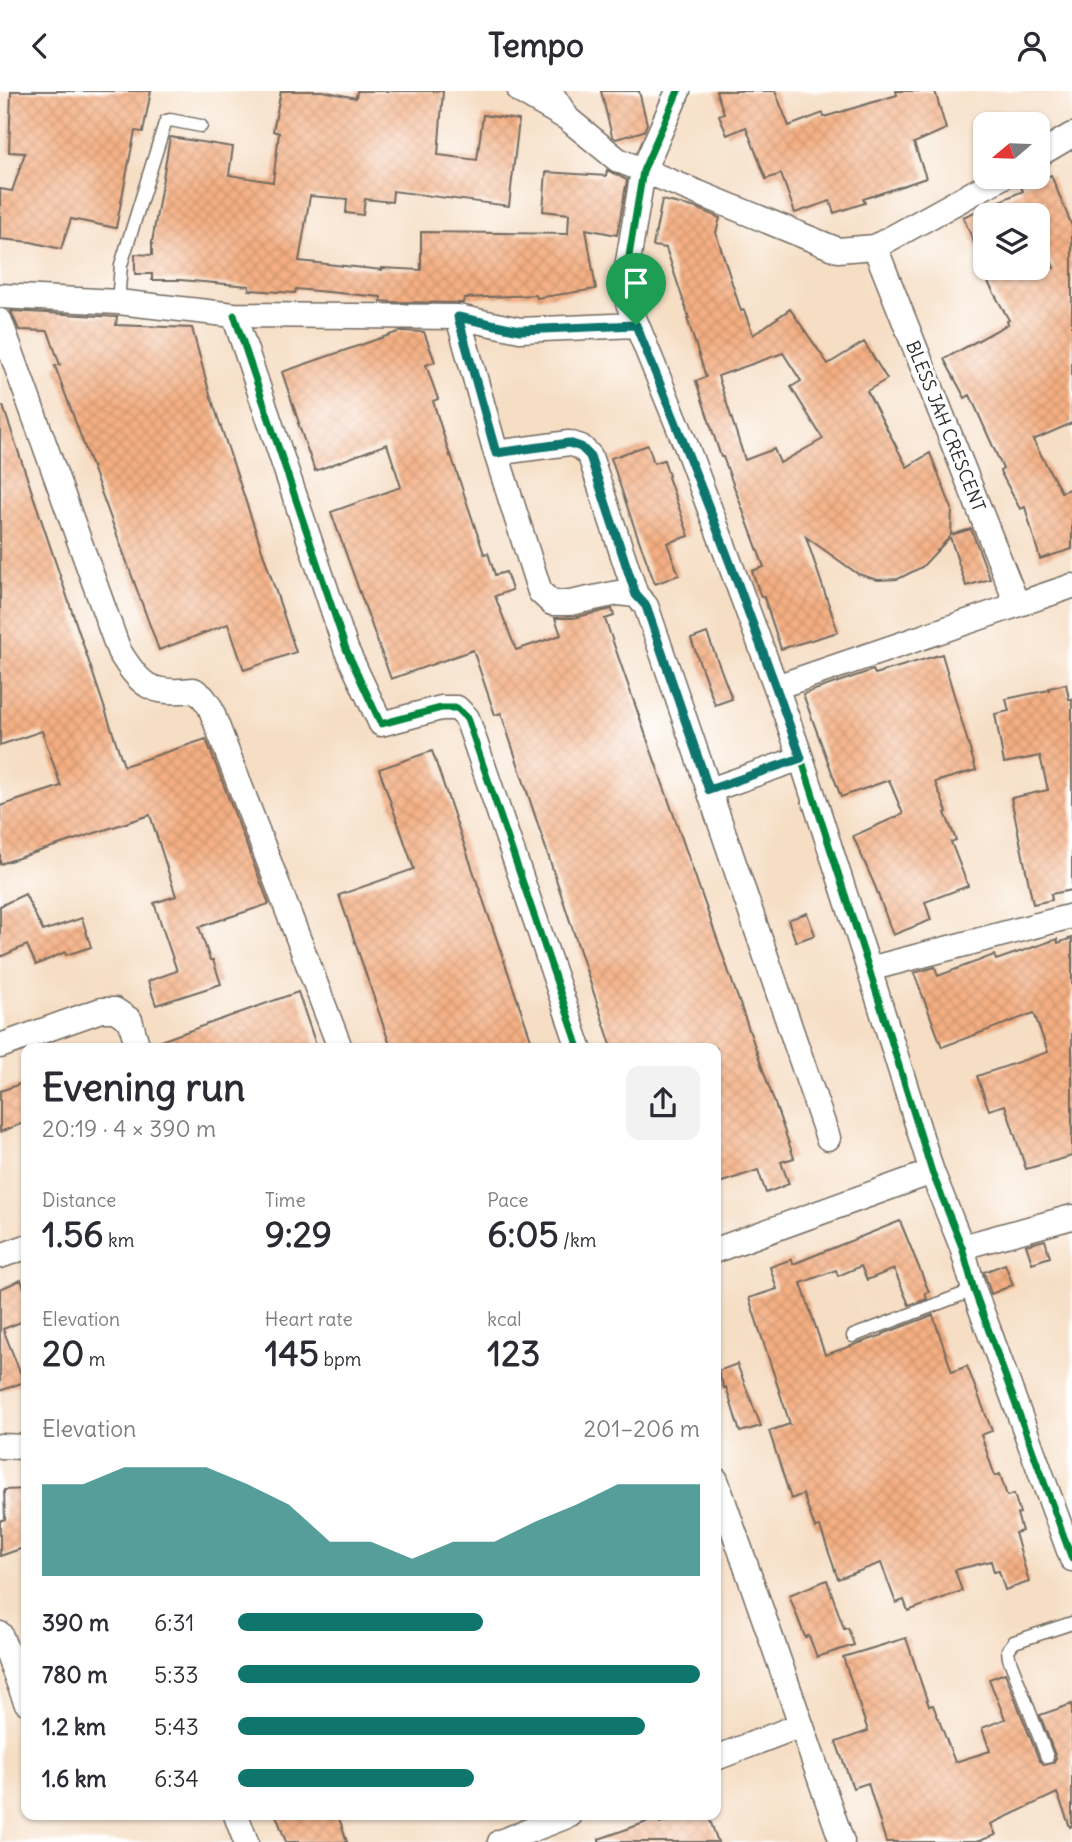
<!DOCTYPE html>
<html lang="en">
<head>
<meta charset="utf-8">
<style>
	body { margin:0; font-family:Delius,sans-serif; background:#f2f2f3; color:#2b2b33; height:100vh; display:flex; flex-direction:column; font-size:26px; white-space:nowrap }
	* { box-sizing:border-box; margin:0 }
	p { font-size:23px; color:#7c7c81 }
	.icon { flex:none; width:38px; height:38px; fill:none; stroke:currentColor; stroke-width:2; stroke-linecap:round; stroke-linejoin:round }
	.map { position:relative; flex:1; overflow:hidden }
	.side { position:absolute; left:21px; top:952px; width:700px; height:777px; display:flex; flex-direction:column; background:#fff; border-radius:14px; box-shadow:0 2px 5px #0004 }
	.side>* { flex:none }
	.needle { width:46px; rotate:251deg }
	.tools { position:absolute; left:973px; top:21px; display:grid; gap:14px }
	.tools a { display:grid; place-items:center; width:77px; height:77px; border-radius:14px; background:#fff; box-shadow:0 2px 5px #0004; font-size:35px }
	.pin { position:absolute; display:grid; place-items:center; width:60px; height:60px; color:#fff; margin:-72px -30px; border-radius:50% 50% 50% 0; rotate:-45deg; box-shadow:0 0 7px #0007 }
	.pin .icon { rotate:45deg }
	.round { display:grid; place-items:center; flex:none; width:74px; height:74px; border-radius:14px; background:#f2f2f3 }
	.overview { display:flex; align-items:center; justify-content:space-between; height:119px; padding:0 21px }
	h1 { font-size:38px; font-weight:800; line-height:52px }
	.stats { display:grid; grid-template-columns:repeat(3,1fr); gap:10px; height:119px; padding:7px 21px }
	.stats div { display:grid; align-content:center }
	.stats b { font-size:35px; font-weight:800 }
	.stats small { font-size:19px; font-weight:400 }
	.stats p { font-size:19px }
	.chart { height:196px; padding:14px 21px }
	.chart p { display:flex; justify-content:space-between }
	.chart svg { width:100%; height:126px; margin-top:7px; fill:#0f766e; opacity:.7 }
	ul { padding:0 21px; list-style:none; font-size:23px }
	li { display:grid; grid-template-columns:112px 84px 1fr; align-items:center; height:52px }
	li i { height:18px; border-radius:9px; background:#0f766e }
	header { display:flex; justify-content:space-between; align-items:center; height:91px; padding:0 21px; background:#fff; font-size:32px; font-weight:800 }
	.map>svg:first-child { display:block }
	.building { fill:url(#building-cross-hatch); fill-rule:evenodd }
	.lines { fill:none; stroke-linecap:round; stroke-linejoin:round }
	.service-casing { stroke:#726a61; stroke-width:15 }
	.minor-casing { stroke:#726a61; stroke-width:27 }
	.service { stroke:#fff; stroke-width:12 }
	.minor { stroke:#fff; stroke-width:24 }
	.cycleway-casing { stroke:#fff; stroke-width:11 }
	.cycleway { stroke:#00873e; stroke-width:7 }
	.route-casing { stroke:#fff; stroke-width:14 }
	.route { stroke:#0f766e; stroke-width:9 }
	.labels { text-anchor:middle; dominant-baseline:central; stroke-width:6; stroke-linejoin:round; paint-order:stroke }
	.street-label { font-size:18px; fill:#2b2b2b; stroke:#fff }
</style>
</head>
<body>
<header><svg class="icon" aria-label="back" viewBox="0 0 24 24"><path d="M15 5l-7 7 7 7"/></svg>Tempo<svg class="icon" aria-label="person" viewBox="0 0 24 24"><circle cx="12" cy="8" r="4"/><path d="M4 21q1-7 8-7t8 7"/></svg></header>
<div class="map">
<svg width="1072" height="1751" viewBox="0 0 1072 1751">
	<defs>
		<pattern id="building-cross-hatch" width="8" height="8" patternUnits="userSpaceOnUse" patternTransform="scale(1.75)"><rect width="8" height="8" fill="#f4ae82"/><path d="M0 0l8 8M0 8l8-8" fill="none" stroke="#d19670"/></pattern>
	</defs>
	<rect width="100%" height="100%" fill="#fff"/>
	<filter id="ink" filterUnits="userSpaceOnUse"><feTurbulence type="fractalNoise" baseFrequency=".0143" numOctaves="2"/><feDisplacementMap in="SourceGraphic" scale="14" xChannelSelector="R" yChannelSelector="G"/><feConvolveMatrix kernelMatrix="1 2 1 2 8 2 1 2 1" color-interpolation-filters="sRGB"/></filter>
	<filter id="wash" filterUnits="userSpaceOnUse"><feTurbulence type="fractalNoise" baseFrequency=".00686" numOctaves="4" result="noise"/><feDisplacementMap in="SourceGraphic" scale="28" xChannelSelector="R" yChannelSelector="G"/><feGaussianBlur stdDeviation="1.57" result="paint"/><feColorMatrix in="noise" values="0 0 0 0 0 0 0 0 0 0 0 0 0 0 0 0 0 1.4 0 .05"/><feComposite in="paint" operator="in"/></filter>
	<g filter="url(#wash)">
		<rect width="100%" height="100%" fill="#f6dec5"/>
		<g id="blocks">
			<path class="building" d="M11 0H151L143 41 135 40 116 137 71 128 61 158 31 151 0 148V98L12 100 25 62 9 61Z
				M281 0H323L356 7 357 0H443L438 64 477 69 483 24 519 29 509 115 393 100 392 111 365 108 363 124 346 122 347 108 310 105 299 170 382 179V177L421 179V141L568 143 569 123 543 120 546 81 606 85 607 79 627 89 617 144 586 138 596 198 537 207 536 204 464 207 463 212 392 211 381 210V206L296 198 295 202 249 199V195L180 189H152V183H135V163L152 164V151L170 46 233 56 229 84 273 91 279 42 273 40Z
				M601 0H639L647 33 644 40 616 48 612 45Z
				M716 0H775L789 35 823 22 824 26 897 4 896 0H935L946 38 914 52 926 87 863 108 865 112 834 122 830 110 795 122 781 83 766 88 746 36 727 44 719 24 724 22Z
				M1051 84 1072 135V332L1033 349 1061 401 1072 397V458L1040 468 1025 416 1020 418 1000 380 1003 378 970 304 965 307 944 268 1008 233 1007 230 1009 229 980 177H985L963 126 1023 100 1021 96ZM985 124H1038V137L1054 177H985Z
				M662 109 697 117 720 127 716 142 741 220 744 219 753 244 790 218 828 273 864 251 887 288 867 300 907 376 930 362 952 418 951 444 971 438 990 488 966 495 950 446 922 476 898 488 878 489 858 483 806 446 838 541 781 558 764 506H761L752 480 764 476 723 366H721L696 290 706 286 687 227H689L666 157 653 155ZM783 262 801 290 791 296 823 348 780 372 774 358 745 369 718 285Z
				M11 220 117 226 116 234 192 237 209 300 296 561 244 579 228 533 159 559 55 275 60 274 48 240 19 239Z
				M401 240 424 241 435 271 426 274 438 308 433 310 450 365 451 364 484 463 488 462 495 484 506 481 512 499 495 505 516 559 561 544 555 527H573L612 518 614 525 605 528 794 1067 781 1071 789 1093 766 1102 758 1079 716 1093V957H612L501 622 495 624 473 559 391 588 331 421 401 396 387 353 315 380 298 332H299L282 281Z
				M0 315H3L124 675 206 648 269 813 199 836 210 869H213L221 893 156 914 148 890 177 880 154 812 176 805 150 724 0 773V715L61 695 42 640 0 654Z
				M648 354 654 372 664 369 669 385 668 386 689 445 667 452 679 484 655 493 631 427 611 367Z
				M707 542 732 608 715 614 691 548Z
				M942 563 976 679 935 691 947 721 945 722 956 749 951 751 968 795 925 811 931 829 893 844 875 795 853 745 903 723 889 689 841 706 803 603 873 579 875 583Z
				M1066 593 1069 608H1072V799L1051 803 1052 809 1033 813 1011 707 1048 699 1040 665 1004 672 995 623 1009 620 1006 608 1049 599V597Z
				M432 660 534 957H391L339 804 414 778 379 678Z
				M25 803 43 840 82 827 91 856 66 864 65 861 36 874 27 854 0 866V815Z
				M807 822 815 844 796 851 788 829Z
				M1072 847V1065L1026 1078 1005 1014 989 1019 977 985 1048 961 1034 922 942 956 914 882 935 876 938 885 994 864 996 869 1057 848 1058 852Z
				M298 901 317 957H152V953Z
				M26 991V1031L0 1041V1000Z
				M900 1130 929 1201 925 1202 927 1208 909 1214 894 1178 867 1189 861 1175 838 1185 836 1179 801 1192 825 1264 883 1244V1243L933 1224 952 1281 967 1275 992 1340 981 1344 995 1385 1000 1383 1007 1405 1014 1403 1020 1422 1017 1423 1022 1440 1015 1442 1029 1491 1005 1499 999 1480 994 1481 991 1470 955 1479 962 1500 908 1520 904 1509 896 1512 881 1472 838 1488 820 1436 815 1437 803 1403 791 1408 769 1340 790 1333 749 1207 777 1198 770 1176 792 1168 793 1173Z
				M1045 1149 1050 1166 1032 1172 1026 1154Z
				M1005 1173 1013 1194 991 1203 984 1181Z
				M21 1189 26 1202V1229L3 1238 24 1291 0 1300V1198Z
				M737 1273 761 1335 740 1341 726 1296 724 1297 718 1280Z
				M26 1398V1456L0 1465V1430L5 1428 4 1399Z
				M827 1489 844 1538 848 1537 854 1554 817 1566 809 1545 805 1546 789 1504Z
				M906 1547 929 1615 933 1614 955 1671 990 1660 982 1637 1005 1628 989 1588 1005 1582 1039 1669 1045 1674 1053 1672 1056 1667 1040 1624 1072 1613V1735L1070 1736 1057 1702 991 1733 996 1744 976 1751H886L868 1692 853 1697 836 1651 868 1640 843 1566Z
				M276 1724H338L347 1751H286Z
				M685 1724H708L718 1751H599V1748L658 1727 660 1733Z"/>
		</g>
	</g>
	<g filter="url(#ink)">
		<use href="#blocks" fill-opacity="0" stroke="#726a61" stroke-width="2"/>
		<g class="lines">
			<defs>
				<path id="service" d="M118 211 121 174 165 32 166 30 170 29 201 35
					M853 1245 974 1199
					M1047 1666 1009 1567 1008 1559 1014 1551 1072 1532"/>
				<path id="minor" d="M520 0 565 26
					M550 0 568 28 618 69 838 159 875 156 1002 86
					M678 0 643 80 628 171 626 188 628 212 687 357 776 596 801 667 869 878 932 1081 962 1156 974 1199 1072 1468
					M1038 64 1072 44
					M875 156 1017 513
					M0 205 118 211 234 224 458 226 520 239 636 234
					M234 224 346 558 381 633 441 617H457L467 627 579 957
					M458 226 496 362 540 501 552 512H570L618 502 636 504 646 515 828 1047
					M0 230 119 560C141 596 151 604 194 599L203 606 210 616 340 957
					M496 362 569 352 581 356 590 365 636 504
					M776 596 1072 495
					M710 699 801 667
					M869 878 1072 825
					M0 955 101 919H115L130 929 138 957
					M962 1156 1072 1126
					M716 1159 932 1081
					M0 1165 26 1156
					M0 1355 26 1356
					M716 1389 842 1751
					M0 1543 26 1611
					M716 1667 801 1634
					M236 1724 246 1751
					M500 1751 570 1724"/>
			</defs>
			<use href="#service" class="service-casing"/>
			<use href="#minor" class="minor-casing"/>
			<use href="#service" class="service"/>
			<use href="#minor" class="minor"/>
			<defs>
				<path id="cycleway" d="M678 0 643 80 628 171 626 188 628 212 687 357 776 596 801 667 869 878 932 1081 962 1156 974 1199 1072 1468
					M234 224 346 558 381 633 441 617H457L467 627 579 957"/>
			</defs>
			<use href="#cycleway" class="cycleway-casing"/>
			<use href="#cycleway" class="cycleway"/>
		</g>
	</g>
	<g class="lines" filter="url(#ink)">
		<defs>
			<path id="route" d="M458 226 520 239 636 234C695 377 750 521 801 667L709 699 646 515 636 504 590 365 581 356 569 352 496 362Z"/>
		</defs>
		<use href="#route" class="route-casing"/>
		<use href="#route" class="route"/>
	</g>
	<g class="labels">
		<g class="street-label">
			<text transform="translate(946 335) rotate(68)">BLESS JAH CRESCENT</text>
		</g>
	</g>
</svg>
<div class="tools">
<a><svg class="needle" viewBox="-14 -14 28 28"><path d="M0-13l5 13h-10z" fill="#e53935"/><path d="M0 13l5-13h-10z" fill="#7c7c81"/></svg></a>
<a><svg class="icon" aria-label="layers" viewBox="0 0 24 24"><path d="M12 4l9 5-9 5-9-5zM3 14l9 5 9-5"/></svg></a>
</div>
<div class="pin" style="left:636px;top:234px;background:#1e9e55"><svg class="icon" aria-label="arrive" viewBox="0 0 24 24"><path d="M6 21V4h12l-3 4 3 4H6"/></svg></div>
<section class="side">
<div class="overview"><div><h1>Evening run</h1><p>20:19 · 4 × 390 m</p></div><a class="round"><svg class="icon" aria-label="share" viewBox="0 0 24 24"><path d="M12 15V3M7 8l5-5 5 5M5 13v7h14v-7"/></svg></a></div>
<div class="stats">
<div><p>Distance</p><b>1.56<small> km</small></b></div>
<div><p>Time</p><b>9:29</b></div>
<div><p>Pace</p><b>6:05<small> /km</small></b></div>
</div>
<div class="stats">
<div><p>Elevation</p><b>20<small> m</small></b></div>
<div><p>Heart rate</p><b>145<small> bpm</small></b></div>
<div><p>kcal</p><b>123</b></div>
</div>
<div class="chart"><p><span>Elevation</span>201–206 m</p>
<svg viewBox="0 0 160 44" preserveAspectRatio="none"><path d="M0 44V12L10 12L20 6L30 6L40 6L50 12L60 19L70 32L80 32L90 38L100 32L110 32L120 25L130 19L140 12L150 12L160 12V44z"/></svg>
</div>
<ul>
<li><b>390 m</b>6:31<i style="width:53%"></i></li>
<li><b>780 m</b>5:33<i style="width:100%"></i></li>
<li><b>1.2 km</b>5:43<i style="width:88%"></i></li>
<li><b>1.6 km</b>6:34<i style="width:51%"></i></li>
</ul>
</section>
</div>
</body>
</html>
